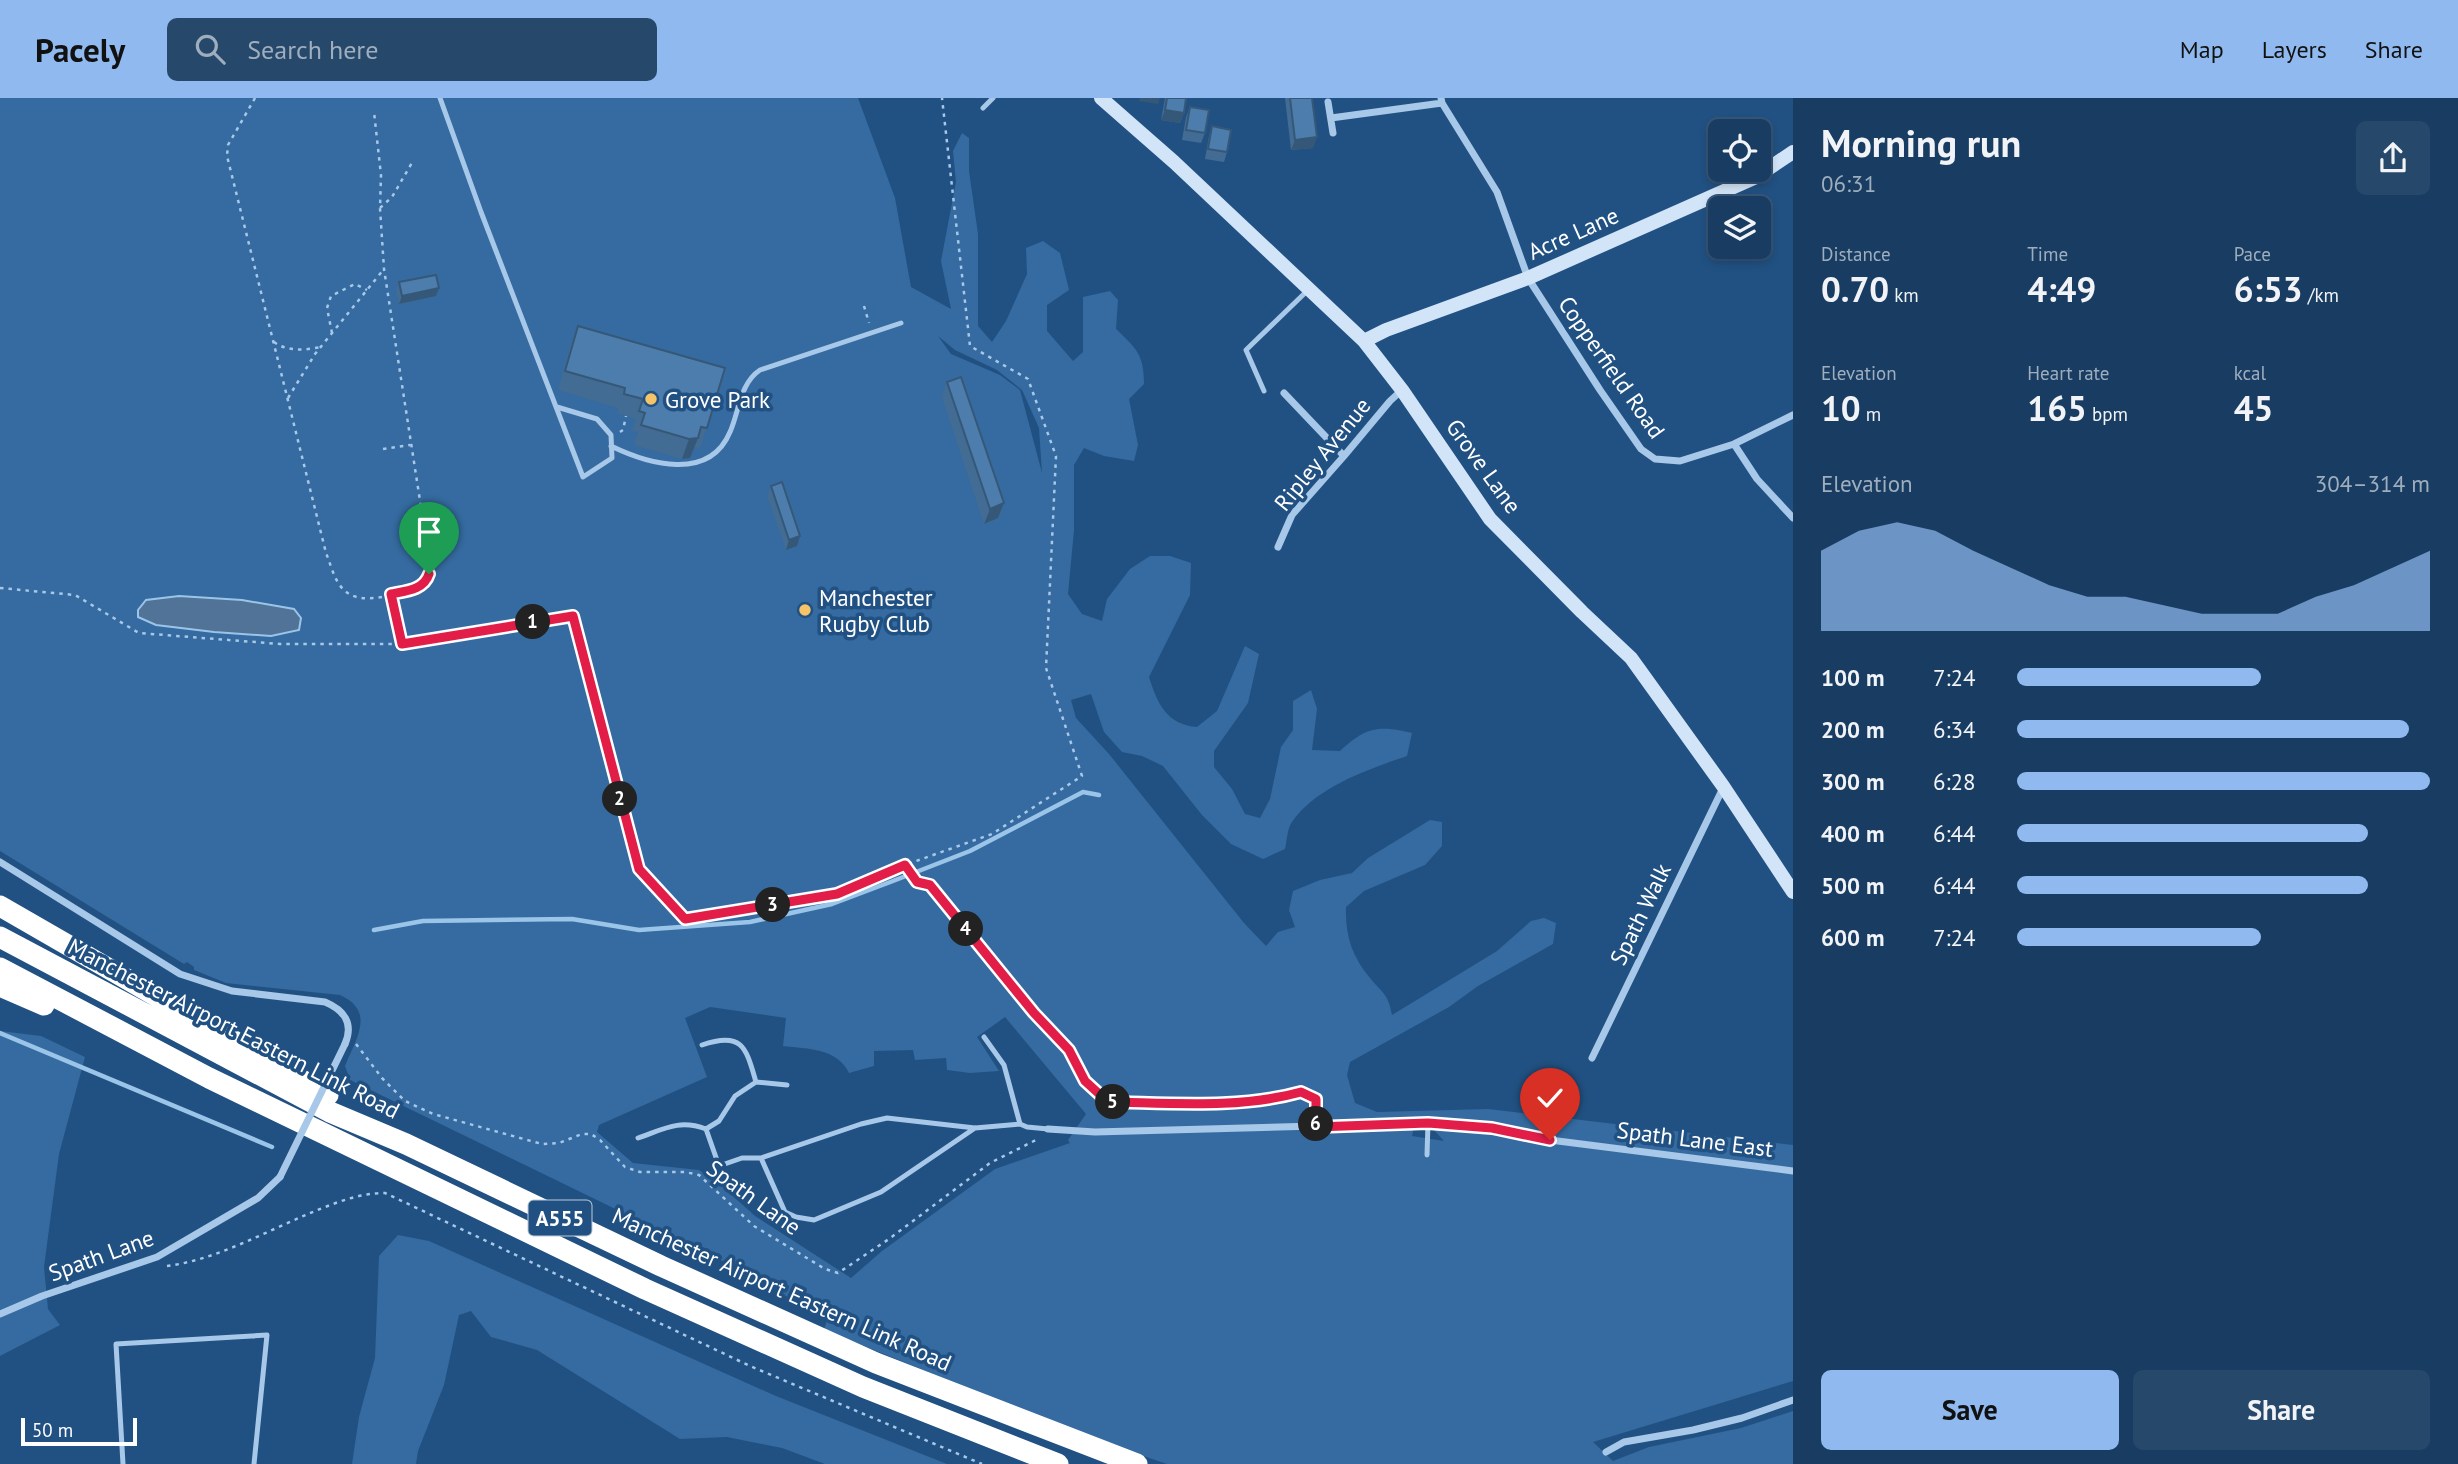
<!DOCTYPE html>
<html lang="en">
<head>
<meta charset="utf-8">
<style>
	body { margin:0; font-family:"PT Sans",sans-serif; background:#26486b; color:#f1f3f6; height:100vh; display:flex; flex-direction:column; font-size:26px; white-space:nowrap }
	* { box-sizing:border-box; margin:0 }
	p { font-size:23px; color:#9faebe }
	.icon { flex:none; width:38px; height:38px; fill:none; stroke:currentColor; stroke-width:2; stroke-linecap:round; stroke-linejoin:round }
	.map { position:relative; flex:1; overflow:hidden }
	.drawer { display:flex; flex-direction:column; background:#193d62; width:665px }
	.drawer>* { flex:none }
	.controls { position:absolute; left:1708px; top:21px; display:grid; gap:14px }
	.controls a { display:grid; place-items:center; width:63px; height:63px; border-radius:10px; background:#193d62; box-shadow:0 4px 10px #0003,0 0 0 2px #375677; font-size:35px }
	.scale { position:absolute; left:21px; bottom:18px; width:116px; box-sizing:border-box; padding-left:7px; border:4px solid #fff; border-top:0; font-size:19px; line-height:24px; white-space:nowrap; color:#fff; -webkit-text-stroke:5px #215182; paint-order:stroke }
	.pin { position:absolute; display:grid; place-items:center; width:60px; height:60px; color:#fff; margin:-72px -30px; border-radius:50% 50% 50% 0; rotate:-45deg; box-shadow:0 0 7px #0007 }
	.pin .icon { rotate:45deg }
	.km { position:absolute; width:35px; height:35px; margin:-18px; border-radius:50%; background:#222; color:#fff; font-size:19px; line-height:35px; text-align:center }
	.round { display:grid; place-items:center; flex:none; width:74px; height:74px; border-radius:10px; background:#26486b }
	.head { display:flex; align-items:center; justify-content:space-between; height:119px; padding:0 28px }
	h1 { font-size:38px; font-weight:700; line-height:52px }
	.metrics { display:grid; grid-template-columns:repeat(3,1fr); gap:10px; height:119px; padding:7px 28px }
	.metrics div { display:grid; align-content:center }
	.metrics b { font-size:35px; font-weight:700 }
	.metrics small { font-size:19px; font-weight:400 }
	.metrics p { font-size:19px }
	.chart { height:196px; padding:14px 28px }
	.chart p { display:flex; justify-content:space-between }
	.chart svg { width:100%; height:126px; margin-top:7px; fill:#90b9f0; opacity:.7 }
	.cta { display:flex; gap:14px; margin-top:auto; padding:14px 28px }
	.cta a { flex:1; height:80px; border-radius:10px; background:#90b9f0; color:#111; font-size:28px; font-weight:700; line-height:80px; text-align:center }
	.cta a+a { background:#26486b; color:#f1f3f6 }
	ul { padding:0 28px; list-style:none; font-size:23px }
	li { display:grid; grid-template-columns:112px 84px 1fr; align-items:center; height:52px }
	li i { height:18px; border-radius:9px; background:#90b9f0 }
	header { display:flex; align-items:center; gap:42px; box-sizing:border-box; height:98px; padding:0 35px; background:#90b9f0; color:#111 }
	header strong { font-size:33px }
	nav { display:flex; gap:38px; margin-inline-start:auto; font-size:24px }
	.search { width:490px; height:63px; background:#26486b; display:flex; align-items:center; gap:18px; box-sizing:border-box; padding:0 24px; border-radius:10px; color:#9faebe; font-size:26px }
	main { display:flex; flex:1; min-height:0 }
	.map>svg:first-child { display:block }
	.green { fill:#356ba0; fill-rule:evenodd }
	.water { fill:#517397; stroke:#9bc4e9; stroke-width:2 }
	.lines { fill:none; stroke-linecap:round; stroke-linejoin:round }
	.stream { stroke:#9bc4e9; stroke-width:4.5 }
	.path { stroke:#a7c8e8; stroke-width:2.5; stroke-dasharray:3.5 5; stroke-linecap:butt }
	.lane { stroke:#a7c8e8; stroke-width:5 }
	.street { stroke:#a7c8e8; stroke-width:7 }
	.secondary { stroke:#d2e4f7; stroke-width:14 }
	.highway { stroke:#fff; stroke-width:21 }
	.street-bridge { stroke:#a7c8e8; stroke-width:7 }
	.wall { fill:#426c94 }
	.shaded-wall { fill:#365878 }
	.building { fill:#4d7dac; stroke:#365878; stroke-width:2 }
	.route-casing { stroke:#fff; stroke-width:14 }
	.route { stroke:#e11d48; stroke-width:9 }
	.poi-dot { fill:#f5c468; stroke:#215182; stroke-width:2.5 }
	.labels { text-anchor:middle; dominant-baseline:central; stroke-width:7; stroke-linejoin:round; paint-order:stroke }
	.shield { fill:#215182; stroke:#bccbda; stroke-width:2 }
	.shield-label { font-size:21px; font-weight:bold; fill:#fff }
	.street-label { font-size:23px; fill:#fff; stroke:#215182 }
	.poi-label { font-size:23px; fill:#fff; stroke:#215182; text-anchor:start }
</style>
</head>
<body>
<header>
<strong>Pacely</strong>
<div class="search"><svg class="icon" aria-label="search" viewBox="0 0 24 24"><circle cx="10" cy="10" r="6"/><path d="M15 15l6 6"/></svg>Search here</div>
<nav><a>Map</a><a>Layers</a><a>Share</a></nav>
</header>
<main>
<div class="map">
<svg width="1793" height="1366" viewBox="0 0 1793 1366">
	<rect width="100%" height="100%" fill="#215182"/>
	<path class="green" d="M0 0H858L895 100 911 189 951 211 941 163 956 84 953 53 962 35 969 40V73L978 136V228L992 244 1006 223 1027 176 1026 150 1043 143 1060 155 1069 192 1047 207V233L1073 263 1083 254V199L1110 193 1118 202 1116 231C1137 251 1144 257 1144 286L1129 301 1138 347 1134 363 1104 358 1084 350 1074 367V432L1068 496 1082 516 1102 523 1107 501 1130 471 1150 458H1170L1191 465 1190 497 1149 579C1157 605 1167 627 1197 629L1217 613 1245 548 1259 556 1248 605 1214 653V669L1232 691 1245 716 1260 720 1270 701 1281 649 1293 632V603L1311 592 1317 611 1312 652 1340 653C1366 629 1378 627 1412 635L1407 658C1369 671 1316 689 1292 724 1287 731 1287 743 1285 751L1263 761 1231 746 1202 717 1163 668 1142 658 1122 654 1104 634 1091 596 1071 602 1076 620 1109 656 1244 825 1266 848 1278 834 1295 829 1289 812 1293 793 1320 782 1352 775 1368 760 1430 722 1442 724V748L1425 767 1364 793 1346 809C1345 837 1352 859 1370 880 1383 896 1388 895 1392 917L1497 853 1531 823 1544 820 1556 825 1553 846 1478 888 1449 909 1350 964 1347 977 1355 1005 1377 1014 1488 1011 1793 1047V1283L1593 1344 1613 1363 1649 1349 1741 1330 1793 1313V1366H1167L1105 1345 824 1232 827 1222 745 1174 350 982 345 968C356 941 376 913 340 897L226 885 194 872V869L187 864 184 866 0 753ZM938 238 955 252 997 272 1022 292 1039 330 1042 375 1020 292 1000 277 951 256ZM710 909 786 920 783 948C808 951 837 950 849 975L874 968V953L913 952 915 962 946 960 947 972 970 975 999 973 977 939 1005 919 1086 1016 1068 1042 1070 1045 995 1071 882 1153 851 1180 755 1118 714 1081 699 1072 633 1065 597 1034 599 1027 707 979 685 920ZM1414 1029 1432 1030 1444 1043 1412 1038Z
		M0 933 41 938 85 959 59 1056 44 1169 48 1211 60 1227 0 1258Z
		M398 1137 429 1143 776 1298 947 1366H825L782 1350 727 1339 680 1341 537 1252 491 1239 471 1213 459 1217 444 1287 418 1353 416 1366H352L359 1319 375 1260 379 1158Z"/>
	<path class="water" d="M179 498 242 502 294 511 301 520 299 532 271 538 214 534 156 527 138 519V512L146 502Z"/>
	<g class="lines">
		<path class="stream" d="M374 832 423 823 572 821 639 832 750 824 832 806 893 783 970 753 1083 694 1099 697
			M0 935 272 1049"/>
		<path class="path" d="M255 0 228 47 227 58 326 455C331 467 334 482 343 491 360 510 398 495 419 489L426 484 430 467 384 171 380 110 381 77 374 14
			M380 110 392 99 413 63
			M864 208 869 225
			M332 235 327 210 331 198 355 186 367 192
			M274 244C287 254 306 252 321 249
			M288 300 315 256 384 171
			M620 334 623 332 626 318
			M383 351 410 347
			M0 490 75 497 139 535 280 546H402L573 518 639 771 685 821 837 796 905 767 992 736 1082 678 1046 570 1056 358 1028 281 970 248 942 0
			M391 496 402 544
			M903 765 917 784 931 787 1034 914 1069 952 1085 983 1108 1004C1171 1005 1240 1011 1301 994L1316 1001V1019
			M356 946 382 980 405 1003 433 1016 542 1046 559 1045 582 1036H591L600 1042 625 1069 640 1074H685L699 1077 754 1128 825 1171 838 1175 889 1141 990 1065 1038 1041
			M167 1168C215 1162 263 1135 308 1116 332 1106 358 1095 385 1095L750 1268 982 1366"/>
		<path class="lane" d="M440 0 481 114 583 379 612 360 611 337 597 321 557 309
			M983 10 993 0
			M1264 293 1246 252 1307 193
			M611 348C648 366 709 384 730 334 739 314 740 285 760 272L901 225
			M984 939 1004 967 1020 1026
			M702 947C743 933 746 950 756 984L735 998 719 1023 706 1031
			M756 984 787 987
			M975 1030 881 1094 814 1122 796 1119 785 1114 761 1060 861 1026 887 1020 975 1030 1020 1026 1027 1029 1048 1031
			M638 1040C664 1031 679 1021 706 1031L719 1068 742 1060H761
			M1427 1057 1428 1025
			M123 1366 116 1246 267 1237 254 1366"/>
		<path class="street" d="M1441 0 1442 5 1497 94 1528 180 1600 292 1641 351 1655 361 1680 363 1734 346 1793 317
			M1328 4 1333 35
			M1331 20 1442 5
			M1284 295 1344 358
			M1734 346 1757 381 1793 420
			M1278 449 1292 417 1344 358 1390 303 1402 292
			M0 764 180 876 232 893 325 904C344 912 354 925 345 946
			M1592 960 1723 690
			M1048 1031 1095 1034 1428 1025 1492 1030 1550 1042 1793 1073
			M0 1216 42 1198 157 1159 258 1100 280 1079
			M1606 1354 1624 1344 1693 1332 1742 1320 1793 1302"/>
		<path class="secondary" d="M1101 0 1174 64 1364 243 1402 292 1490 421 1582 514 1631 560 1723 688 1793 794
			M1364 243 1386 232 1528 180 1756 79 1793 54"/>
		<path class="highway" d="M0 808 328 997
			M0 839 330 1014 406 1046 661 1168 876 1265 1137 1366
			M0 870 209 980 645 1191 863 1289 1058 1366
			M0 888 44 907"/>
		<path class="street-bridge" d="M280 1079 345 946"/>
	</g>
	<path class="wall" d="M1165 0H1186L1184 15 1180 25 1161 22Z
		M1285 0H1312L1313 50 1291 52Z
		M1190 9 1205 35 1201 45 1182 42 1186 19Z
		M1212 28 1227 54 1224 64 1205 61 1209 38Z
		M399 184 436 198 399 206 396 192Z
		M578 228 707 330 700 350 695 349 690 360 682 361 634 347 638 334 632 333 636 321 617 315 618 310 558 292 570 248Z
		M947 284 1004 405 998 420 984 426 942 299Z
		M771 388 800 438 797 448 786 452 767 398Z"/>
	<path class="shaded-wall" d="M1140 0H1160L1158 6 1139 3Z
		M1165 12 1184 15 1180 25 1161 22Z
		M1317 39 1313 50 1291 52 1295 42Z
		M439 190 436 198 399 206 402 198Z
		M698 340 690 360 682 361 689 341Z
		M1004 405 998 420 984 426 990 411Z
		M800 438 797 448 786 452 789 442Z"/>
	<path class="building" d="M1167 0H1186L1184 15 1165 12Z
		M1290 0H1312L1317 39 1295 42Z
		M1190 9 1209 12 1205 35 1186 32Z
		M1212 28 1231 32 1227 54 1208 51Z
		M436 177 439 190 402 198 399 184Z
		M578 228 725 270 707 330 701 329 698 340 689 341 641 327 645 315 639 313 643 301 624 296 625 290 565 273Z
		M961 279 1004 405 990 411 947 284Z
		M782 384 800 438 789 442 771 388Z"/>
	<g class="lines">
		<defs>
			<path id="route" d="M429 476C424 492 406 493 391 496L402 546 573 518 639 771 685 821 837 796 905 767 917 784 930 787 1034 915 1069 952 1085 983 1108 1004C1171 1005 1240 1011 1301 994L1316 1001V1029L1428 1025 1492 1030 1550 1042"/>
		</defs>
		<use href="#route" class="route-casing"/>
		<use href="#route" class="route"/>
	</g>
	<g class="poi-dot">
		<circle cx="651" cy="301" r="7"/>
		<circle cx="805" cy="512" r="7"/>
	</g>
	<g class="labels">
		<rect class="shield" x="528.5" y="1102.5" width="63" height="35" rx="5"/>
		<g class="shield-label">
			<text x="560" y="1120">A555</text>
		</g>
		<g class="street-label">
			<text transform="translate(1573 135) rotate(-24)">Acre Lane</text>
			<text transform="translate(1612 269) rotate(55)">Copperfield Road</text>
			<text transform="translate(1322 356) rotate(-51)">Ripley Avenue</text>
			<text transform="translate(1484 368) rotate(54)">Grove Lane</text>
			<text transform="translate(1640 816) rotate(-64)">Spath Walk</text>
			<text transform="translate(234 930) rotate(27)">Manchester Airport Eastern Link Road</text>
			<text transform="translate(1695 1041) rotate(7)">Spath Lane East</text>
			<text transform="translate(754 1099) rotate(36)">Spath Lane</text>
			<text transform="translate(101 1157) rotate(-20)">Spath Lane</text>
			<text transform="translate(782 1191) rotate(24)">Manchester Airport Eastern Link Road</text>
		</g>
		<g class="poi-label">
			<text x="665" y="301">Grove Park</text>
			<text x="819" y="499">Manchester<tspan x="819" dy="26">Rugby Club</tspan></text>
		</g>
	</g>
</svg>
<div class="controls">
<a><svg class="icon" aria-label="locate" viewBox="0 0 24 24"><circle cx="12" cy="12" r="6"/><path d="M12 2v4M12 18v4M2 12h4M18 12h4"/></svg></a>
<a><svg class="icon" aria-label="layers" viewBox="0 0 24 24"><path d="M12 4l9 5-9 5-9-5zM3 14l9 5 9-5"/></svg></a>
</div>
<div class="scale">50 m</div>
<div class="pin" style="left:429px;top:476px;background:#1e9e55"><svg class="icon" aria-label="arrive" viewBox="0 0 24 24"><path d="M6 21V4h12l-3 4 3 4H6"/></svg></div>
<div class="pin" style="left:1550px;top:1042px;background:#d93025"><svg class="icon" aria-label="check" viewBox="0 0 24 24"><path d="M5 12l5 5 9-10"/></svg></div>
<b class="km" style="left:533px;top:524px">1</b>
<b class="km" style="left:620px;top:701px">2</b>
<b class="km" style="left:773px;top:807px">3</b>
<b class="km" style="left:966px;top:831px">4</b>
<b class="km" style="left:1113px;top:1004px">5</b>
<b class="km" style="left:1316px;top:1026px">6</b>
</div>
<section class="drawer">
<div class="head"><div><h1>Morning run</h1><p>06:31</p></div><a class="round"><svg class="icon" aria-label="share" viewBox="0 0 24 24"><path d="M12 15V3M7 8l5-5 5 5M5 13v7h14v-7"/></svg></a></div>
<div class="metrics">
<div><p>Distance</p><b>0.70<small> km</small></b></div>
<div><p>Time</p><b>4:49</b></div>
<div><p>Pace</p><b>6:53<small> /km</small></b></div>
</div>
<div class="metrics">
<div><p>Elevation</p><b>10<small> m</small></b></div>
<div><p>Heart rate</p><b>165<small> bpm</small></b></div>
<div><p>kcal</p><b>45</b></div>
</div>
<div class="chart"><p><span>Elevation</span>304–314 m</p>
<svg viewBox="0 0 160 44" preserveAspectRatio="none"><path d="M0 44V16L10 9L20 6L30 9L40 16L50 22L60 28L70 32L80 32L90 35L100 38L110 38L120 38L130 32L140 28L150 22L160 16V44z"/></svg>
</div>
<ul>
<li><b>100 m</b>7:24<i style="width:59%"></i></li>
<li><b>200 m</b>6:34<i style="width:95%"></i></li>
<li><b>300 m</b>6:28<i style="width:100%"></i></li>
<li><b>400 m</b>6:44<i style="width:85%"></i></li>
<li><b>500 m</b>6:44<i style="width:85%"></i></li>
<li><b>600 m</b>7:24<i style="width:59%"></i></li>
</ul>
<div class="cta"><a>Save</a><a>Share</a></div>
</section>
</main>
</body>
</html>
